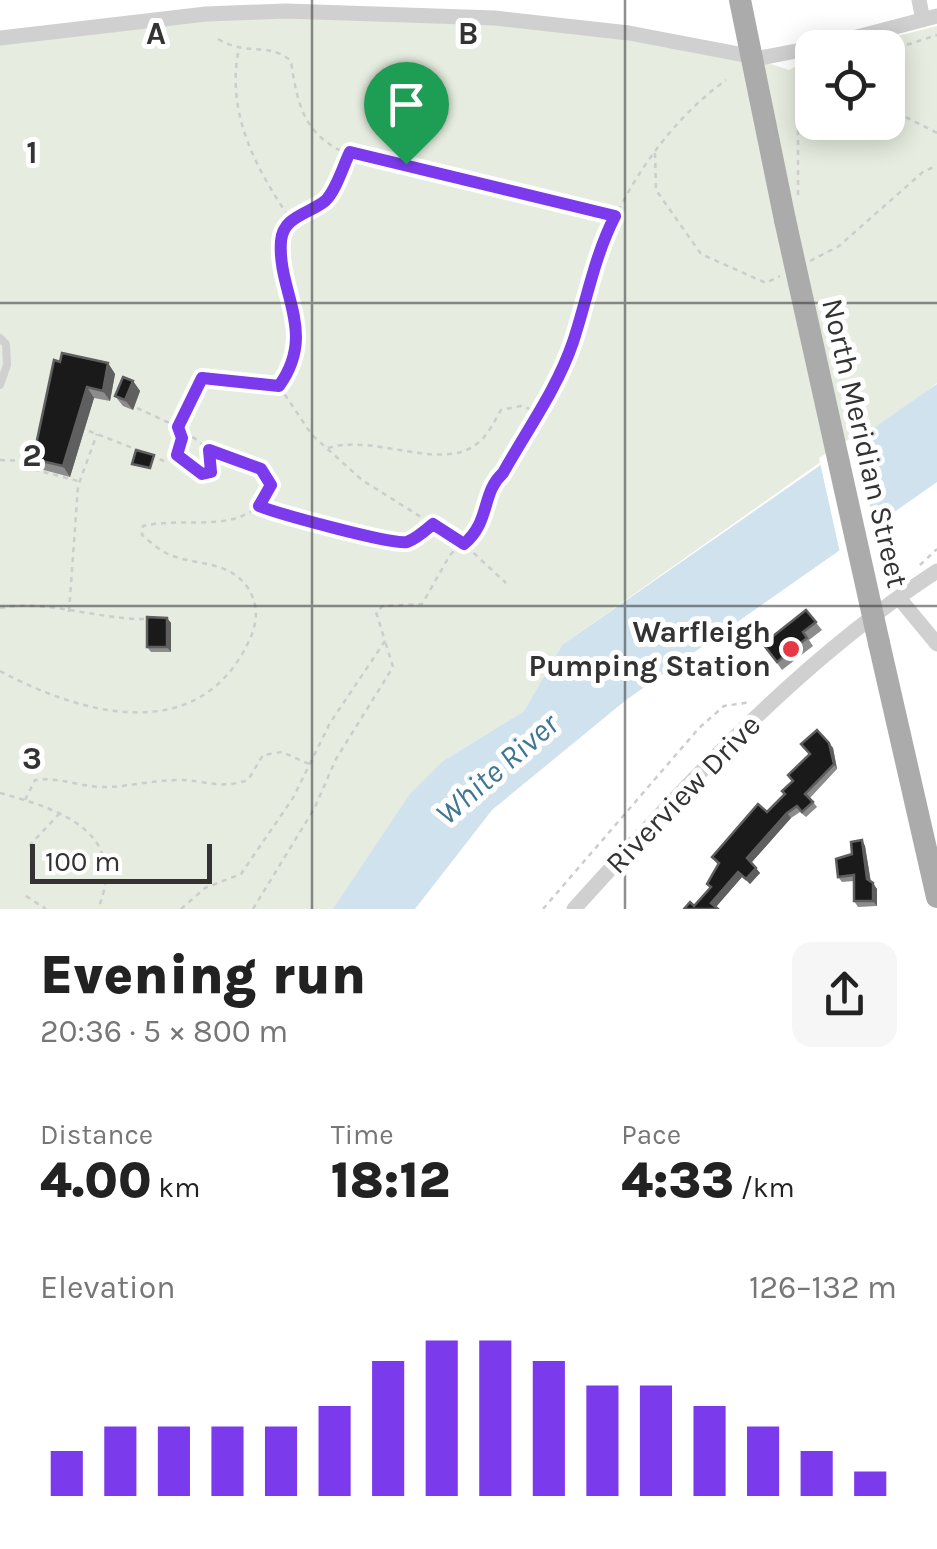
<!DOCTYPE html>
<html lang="en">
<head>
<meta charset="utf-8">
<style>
	body { margin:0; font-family:Karla,sans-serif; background:#f6f6f6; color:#222; height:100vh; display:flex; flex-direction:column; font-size:38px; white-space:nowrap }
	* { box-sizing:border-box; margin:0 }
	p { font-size:32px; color:#767676 }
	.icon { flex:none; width:55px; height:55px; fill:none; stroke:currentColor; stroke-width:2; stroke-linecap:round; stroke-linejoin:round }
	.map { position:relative; height:909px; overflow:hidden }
	.details { display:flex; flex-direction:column; background:#fff; flex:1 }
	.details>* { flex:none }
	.buttons { position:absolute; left:795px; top:30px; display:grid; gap:20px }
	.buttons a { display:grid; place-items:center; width:110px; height:110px; border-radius:20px; background:#fff; box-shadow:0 5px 25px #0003; font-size:50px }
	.scale { position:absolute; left:30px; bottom:25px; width:182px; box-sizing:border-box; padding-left:10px; border:5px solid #333; border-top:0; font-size:28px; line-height:35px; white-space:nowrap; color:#333; -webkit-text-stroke:8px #fff; paint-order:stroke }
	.pin { position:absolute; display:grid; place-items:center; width:85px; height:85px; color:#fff; margin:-102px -42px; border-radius:50% 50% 50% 0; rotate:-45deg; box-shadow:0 0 10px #0007 }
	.pin .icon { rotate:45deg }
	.round { display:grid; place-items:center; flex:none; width:105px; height:105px; border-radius:20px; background:#f6f6f6 }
	.headline { display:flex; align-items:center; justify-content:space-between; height:170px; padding:0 40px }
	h1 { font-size:55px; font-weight:800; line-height:75px }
	.figures { display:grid; grid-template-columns:repeat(3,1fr); gap:15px; height:170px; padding:10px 40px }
	.figures div { display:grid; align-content:center }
	.figures b { font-size:50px; font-weight:800 }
	.figures small { font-size:28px; font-weight:400 }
	.figures p { font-size:28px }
	.chart { height:280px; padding:20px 40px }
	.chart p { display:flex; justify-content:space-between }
	.chart svg { width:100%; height:180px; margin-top:10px; stroke:#7c3aed; stroke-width:6 }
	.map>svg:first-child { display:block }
	.green { fill:#e6ecdf }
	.water { fill:#cfe2ee }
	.pier { fill:#fff }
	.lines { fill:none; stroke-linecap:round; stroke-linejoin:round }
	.path { stroke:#cdcdcd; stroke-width:2.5; stroke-dasharray:5 5; stroke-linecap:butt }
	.lane { stroke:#d0d0d0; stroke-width:8 }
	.street { stroke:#d0d0d0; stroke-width:15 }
	.primary { stroke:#ababab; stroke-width:22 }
	.primary-bridge { stroke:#ababab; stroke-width:22 }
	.wall { fill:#8c8c8c }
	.shaded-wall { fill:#5f5f5f }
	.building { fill:#1a1a1a; stroke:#5f5f5f; stroke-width:2.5 }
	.route-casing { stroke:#fff; stroke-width:20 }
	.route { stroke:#7c3aed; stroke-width:12 }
	.grid { fill:none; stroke:#333; stroke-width:2.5; stroke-opacity:0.55 }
	.poi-dot { fill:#e63946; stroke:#fff; stroke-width:4 }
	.labels { text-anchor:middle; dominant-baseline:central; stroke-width:10; stroke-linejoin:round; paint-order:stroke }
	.street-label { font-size:30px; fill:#333; stroke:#fff }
	.poi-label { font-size:30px; font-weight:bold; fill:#333; stroke:#fff; text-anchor:end }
	.water-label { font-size:32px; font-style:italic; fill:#3f7597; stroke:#fff }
	.grid-label { font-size:32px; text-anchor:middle; font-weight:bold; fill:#333; stroke:#fff; stroke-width:10; stroke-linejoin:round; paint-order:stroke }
</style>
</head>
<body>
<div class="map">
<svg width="937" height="909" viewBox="0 0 937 909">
	<rect width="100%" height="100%" fill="#fff"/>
	<path class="green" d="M409 13C536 24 667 29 789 70L812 58V122H888V48L854 47 937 26V383L905 410 839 449 562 645 524 711 443 761 334 909H0V38L206 14Z"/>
	<path class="water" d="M937 384V482L626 700 492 810 415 909H333L410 794 443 761 524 711 562 645Z"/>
	<path class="pier" d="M854 436 875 528 840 553 819 458Z"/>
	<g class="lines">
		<path class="path" d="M218 39C248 57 268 41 291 61 297 101 302 131 341 151L612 216
			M888 51 937 35
			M238 53C227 115 256 169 291 220
			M888 108 937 133
			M655 153 656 190 701 254 766 283 780 276
			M798 195V90L800 80 812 72
			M810 261 839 246 924 171 937 166
			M279 386 312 435 362 480 464 544 506 583
			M137 408 178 427 182 438 179 453 166 462 151 455
			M89 431 143 452
			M328 448C375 433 444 474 479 442 488 435 495 420 501 410L521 406 536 411
			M177 455 191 470 211 473C219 449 194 439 178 427L203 379 279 385C318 332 277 292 281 241 283 212 317 215 330 195 338 182 343 166 350 152
			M34 458 36 470 78 481
			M0 460 33 461
			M260 507 380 541 407 542 432 525
			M920 565 937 549
			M0 608C47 599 98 620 147 619
			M69 612 78 486 97 434
			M0 671C80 714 196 747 247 645 257 626 260 607 248 588 227 558 194 567 166 553 158 549 149 541 142 535L143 526C188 515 251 539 271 485L261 469 209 449
			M0 793C58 809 130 831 98 909
			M25 800 35 780C58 777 76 785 98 787 125 788 151 780 178 780 207 780 218 790 248 780L263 755 282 752 309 764
			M29 846 60 813
			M26 896 46 909
			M181 909 205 888 241 874 293 798 330 723 385 641 376 612 383 606 422 604 450 555 485 519 492 483 503 473C526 431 555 391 572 345 580 324 582 300 590 279 615 202 661 127 726 80
			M253 909 314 809 336 759 393 667 385 641
			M543 909 699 728 724 706 751 702"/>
		<path class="lane" d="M0 338 6 344 7 365 0 385"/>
		<path class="street" d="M919 0 923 20
			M0 38 206 14 286 11 495 18 629 33 760 58 812 48
			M815 48 937 16
			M899 598 937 644
			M574 909C685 786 797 662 937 571"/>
		<path class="primary" d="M740 0 785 220
			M879 643 937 897"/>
		<path class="primary-bridge" d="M785 220 879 643"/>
	</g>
	<path class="wall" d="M60 362 108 363 115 374 110 401 94 398 70 477 40 469 33 459Z
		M133 381 140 391 133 410 123 406 115 396Z
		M806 610 822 630 809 640 813 646 782 670 763 644Z
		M167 618 171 623V652H151L147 647Z
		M829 743 833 748 837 769 810 798 817 807 806 817 800 812 791 818 751 863 760 873 750 884 742 877 716 907 694 906 710 888 707 884 718 865 712 857 767 812 785 794 792 782 788 775Z
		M862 840 865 846 871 882 877 889V906L858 907 854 901V881L842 882 838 877Z"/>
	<path class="shaded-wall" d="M108 363 115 374 110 401 103 391Z
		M133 381 140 391 133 410 125 400Z
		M87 387 94 398 70 477 63 466Z
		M167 618 171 623V652L167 647Z
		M829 743 833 748 837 769 834 764Z
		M787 813 791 818 751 863 747 858Z
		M862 840 865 846 871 884 867 879Z
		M756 868 760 873 750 884 746 879Z
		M738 872 742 877 715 908 711 903Z
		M873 883 877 889V906L873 901Z"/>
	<path class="building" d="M62 353 108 363 103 391 87 387 63 466 33 459 54 360 60 362Z
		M123 377 133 381 125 400 115 396Z
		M136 450 154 455 150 468 132 464Z
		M806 610 816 622 803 632 807 638 777 662 763 644Z
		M147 617 167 618V647H147Z
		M817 730 829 743 834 764 805 794 813 802 802 812 797 806 787 813 747 858 756 868 746 879 738 872 711 903 718 909H684L690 902 694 906 711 887 707 884 719 863 712 857 758 804 767 812 785 794 782 791 793 781 788 775 810 754 801 744Z
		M862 840 867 879 873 883V901H854V875L838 877 836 859 852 854 851 842Z"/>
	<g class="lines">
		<defs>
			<path id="route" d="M350 152 615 216C594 257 587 300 573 342 557 389 527 430 503 473 481 493 491 521 464 544L433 524C426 530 416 539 407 542 392 545 279 514 259 506L271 485 261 469 209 450 211 472 202 474 177 455 182 438 178 427 202 378 279 386C318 332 277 292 281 241 283 216 309 214 325 201 336 191 343 166 350 152Z"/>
		</defs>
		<use href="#route" class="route-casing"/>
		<use href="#route" class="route"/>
	</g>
	<path class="grid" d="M312 0V909M625 0V909M0 303H937M0 606H937"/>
	<circle class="poi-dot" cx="791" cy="649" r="10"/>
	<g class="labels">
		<g class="street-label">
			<text transform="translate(865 443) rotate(77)">North Meridian Street</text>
			<text transform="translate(683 794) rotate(-46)">Riverview Drive</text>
		</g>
		<g class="poi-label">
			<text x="771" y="632">Warfleigh<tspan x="771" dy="34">Pumping Station</tspan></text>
		</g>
		<g class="water-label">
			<text transform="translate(497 769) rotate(-41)">White River</text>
		</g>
	</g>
	<g class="grid-label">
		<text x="156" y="44">A</text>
		<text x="468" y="44">B</text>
		<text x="32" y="163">1</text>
		<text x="32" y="466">2</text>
		<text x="32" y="769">3</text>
	</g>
</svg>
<div class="buttons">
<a><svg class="icon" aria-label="locate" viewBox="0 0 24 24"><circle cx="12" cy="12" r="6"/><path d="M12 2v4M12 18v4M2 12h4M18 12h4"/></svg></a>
</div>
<div class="scale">100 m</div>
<div class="pin" style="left:406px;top:164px;background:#1e9e55"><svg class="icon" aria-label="arrive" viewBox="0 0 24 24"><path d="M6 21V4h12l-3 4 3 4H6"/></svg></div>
</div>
<section class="details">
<div class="headline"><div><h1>Evening run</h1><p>20:36 · 5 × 800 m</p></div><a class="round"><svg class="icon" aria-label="share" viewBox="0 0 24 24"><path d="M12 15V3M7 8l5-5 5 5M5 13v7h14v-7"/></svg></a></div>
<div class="figures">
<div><p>Distance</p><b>4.00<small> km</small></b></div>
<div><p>Time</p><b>18:12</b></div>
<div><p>Pace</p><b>4:33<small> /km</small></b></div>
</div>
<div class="chart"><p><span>Elevation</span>126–132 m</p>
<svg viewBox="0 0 160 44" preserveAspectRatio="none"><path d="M5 44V33M15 44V27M25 44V27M35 44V27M45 44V27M55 44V22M65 44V11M75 44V6M85 44V6M95 44V11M105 44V17M115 44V17M125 44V22M135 44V27M145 44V33M155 44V38"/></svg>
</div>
</section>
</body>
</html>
